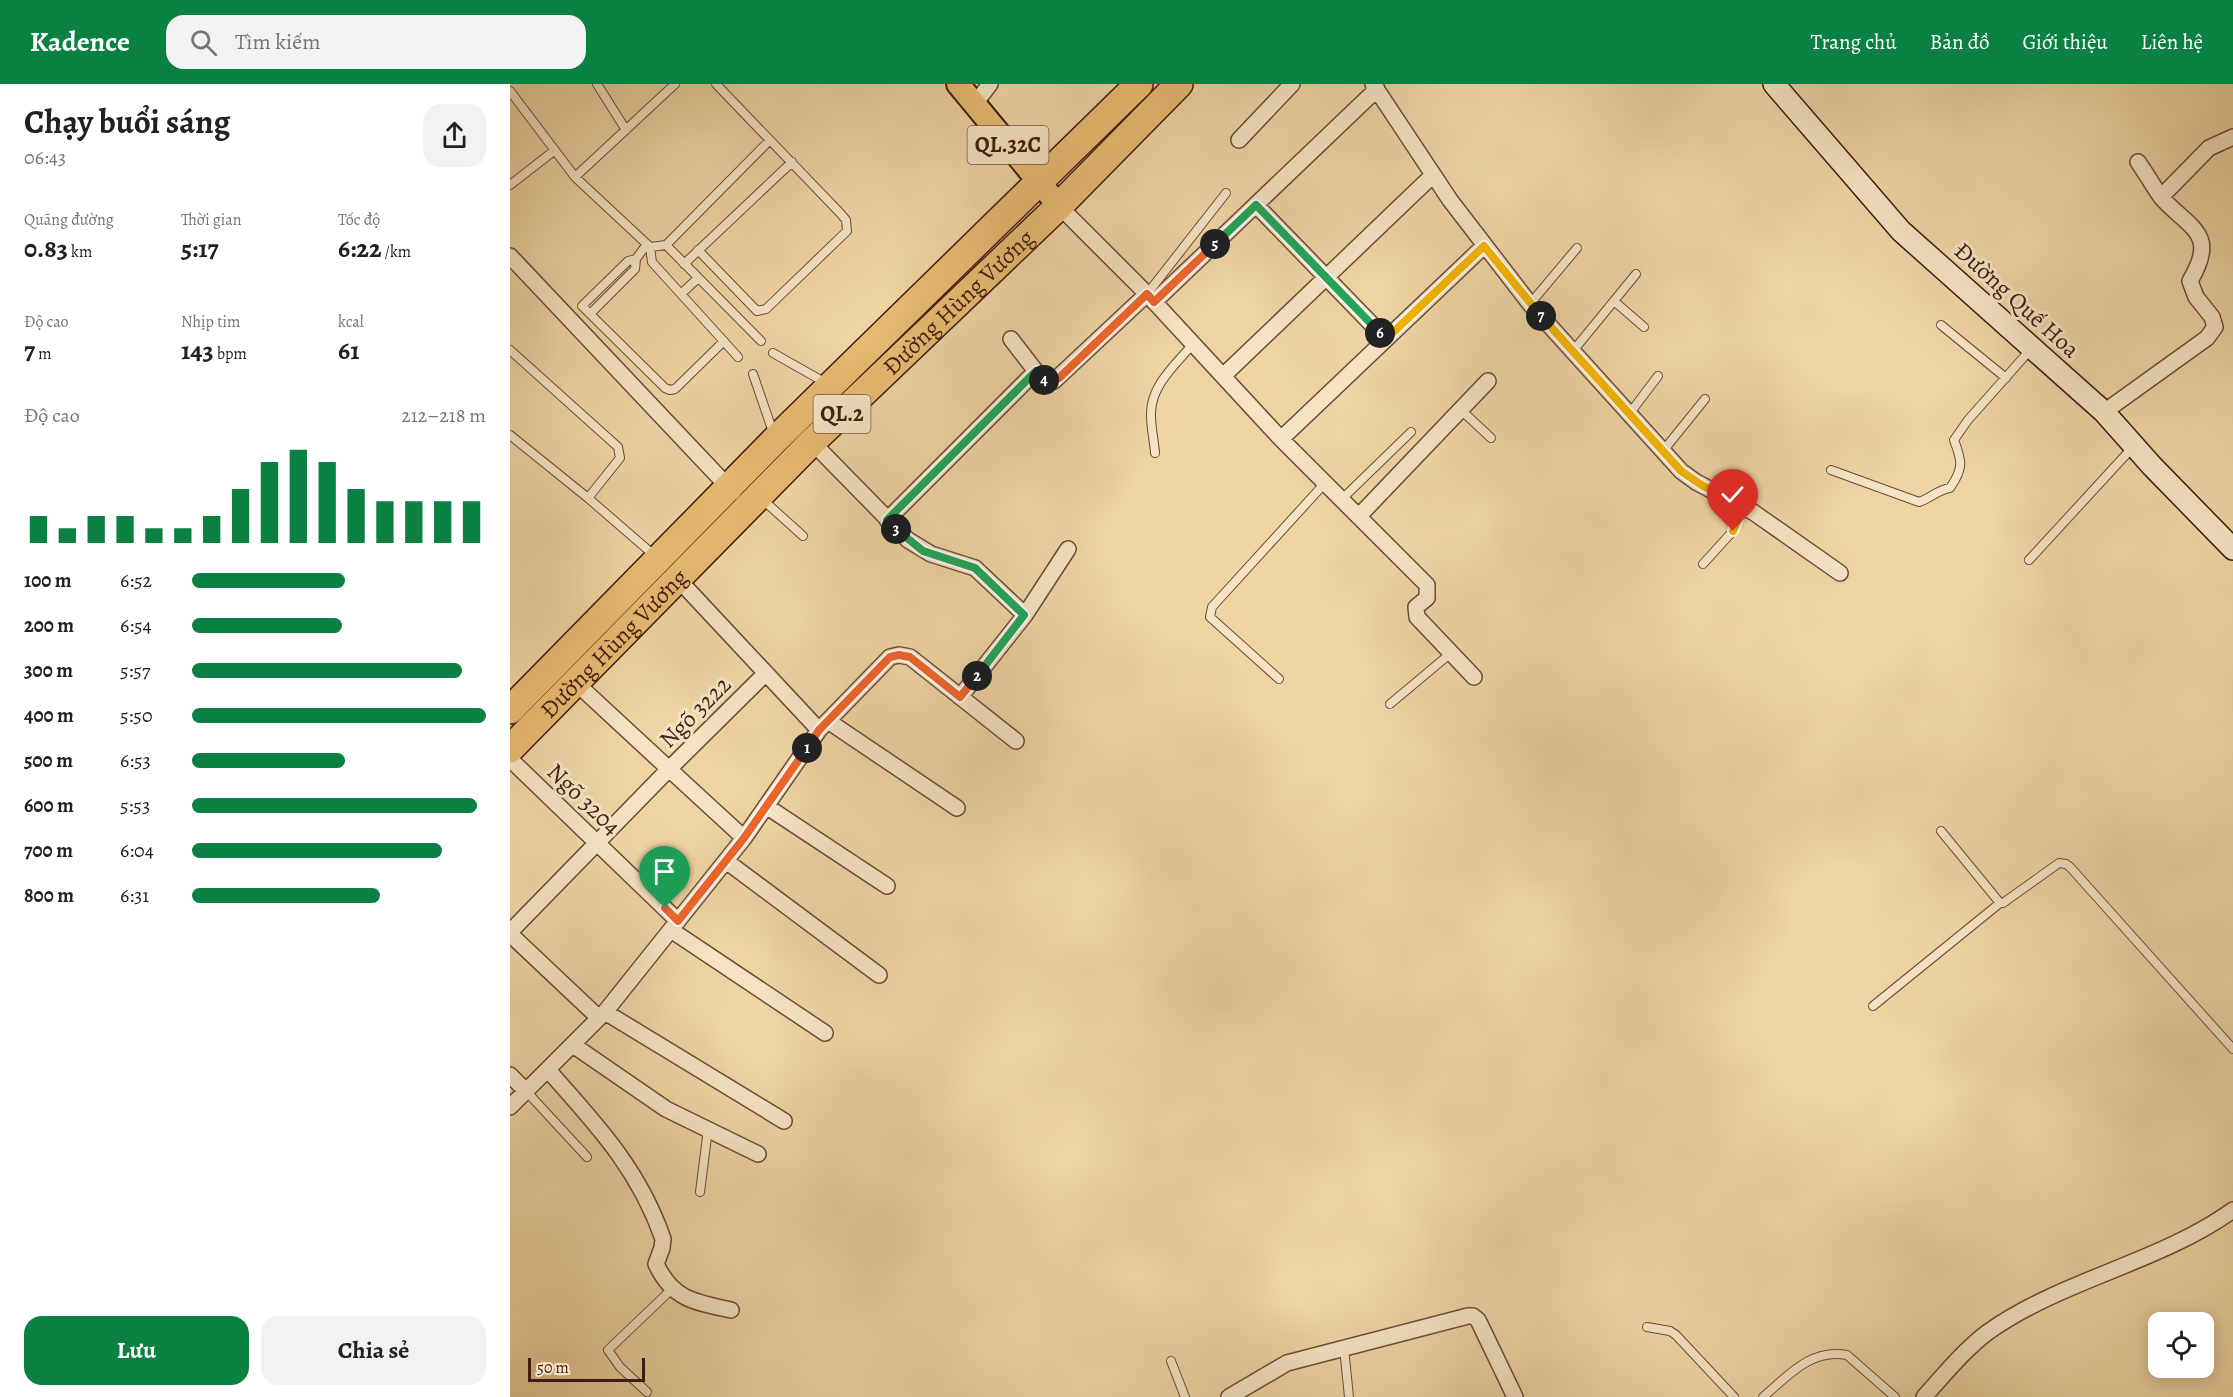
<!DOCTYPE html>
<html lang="vi">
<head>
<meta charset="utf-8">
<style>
	body { margin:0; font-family:Alegreya,serif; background:#f2f2f2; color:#202124; height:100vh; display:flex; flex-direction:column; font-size:22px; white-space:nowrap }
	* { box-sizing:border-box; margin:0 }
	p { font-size:20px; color:#757577 }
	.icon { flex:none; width:33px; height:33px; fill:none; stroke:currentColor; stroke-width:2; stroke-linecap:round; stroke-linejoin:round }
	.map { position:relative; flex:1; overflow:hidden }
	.sheet { display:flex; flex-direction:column; background:#fff; width:510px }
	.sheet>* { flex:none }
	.tools { position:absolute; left:1638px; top:1228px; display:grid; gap:12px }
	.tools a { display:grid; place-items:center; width:66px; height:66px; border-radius:12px; background:#fff; box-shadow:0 3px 15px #0003; font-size:30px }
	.scale { position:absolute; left:18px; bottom:15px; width:117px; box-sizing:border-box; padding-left:6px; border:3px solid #3f1d11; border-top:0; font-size:16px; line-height:21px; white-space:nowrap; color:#3f1d11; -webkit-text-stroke:4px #f5e3c4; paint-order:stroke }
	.pin { position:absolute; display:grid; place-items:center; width:51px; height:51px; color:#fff; margin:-62px -26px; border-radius:50% 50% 50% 0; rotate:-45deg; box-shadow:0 0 6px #0007 }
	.pin .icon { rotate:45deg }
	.km { position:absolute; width:30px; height:30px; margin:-15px; border-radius:50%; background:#222; color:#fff; font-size:16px; line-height:30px; text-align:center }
	.round { display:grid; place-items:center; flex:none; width:63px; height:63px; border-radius:18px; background:#f2f2f2 }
	.headline { display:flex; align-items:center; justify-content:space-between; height:102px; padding:0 24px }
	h1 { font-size:33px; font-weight:600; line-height:45px }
	.metrics { display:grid; grid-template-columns:repeat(3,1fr); gap:9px; height:102px; padding:6px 24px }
	.metrics div { display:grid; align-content:center }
	.metrics b { font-size:26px; font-weight:600 }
	.metrics small { font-size:16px; font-weight:400 }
	.metrics p { font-size:16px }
	.chart { height:168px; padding:12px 24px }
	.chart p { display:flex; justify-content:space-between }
	.chart svg { width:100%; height:108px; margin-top:6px; stroke:#0b8043; stroke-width:6 }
	.cta { display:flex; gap:12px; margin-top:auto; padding:12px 24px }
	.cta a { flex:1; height:69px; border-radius:18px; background:#0b8043; color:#fff; font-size:24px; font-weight:600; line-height:69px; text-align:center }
	.cta a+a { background:#f2f2f2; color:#202124 }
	ul { padding:0 24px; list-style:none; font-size:20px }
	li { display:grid; grid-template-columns:96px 72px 1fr; align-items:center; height:45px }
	li i { height:15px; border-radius:8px; background:#0b8043 }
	header { display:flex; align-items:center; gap:36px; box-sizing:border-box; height:84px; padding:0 30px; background:#0b8043; color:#fff }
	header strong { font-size:28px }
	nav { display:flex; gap:33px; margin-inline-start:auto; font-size:21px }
	.search { width:420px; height:54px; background:#f2f2f2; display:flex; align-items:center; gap:15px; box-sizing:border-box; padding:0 21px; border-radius:18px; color:#757577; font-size:22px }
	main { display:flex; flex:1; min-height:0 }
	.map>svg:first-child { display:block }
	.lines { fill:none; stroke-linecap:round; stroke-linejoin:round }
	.lane-casing { stroke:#6b4b36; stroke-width:10 }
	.street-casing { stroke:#6b4b36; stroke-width:18 }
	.secondary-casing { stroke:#3f1d11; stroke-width:24 }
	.primary-casing { stroke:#3f1d11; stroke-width:26 }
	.highway-casing { stroke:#3f1d11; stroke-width:30 }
	.lane { stroke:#f5e3c4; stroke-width:8 }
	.street { stroke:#f5e3c4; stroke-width:15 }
	.secondary { stroke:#f5e3c4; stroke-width:21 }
	.primary { stroke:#e8ba72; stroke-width:22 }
	.highway { stroke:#e8ba72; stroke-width:27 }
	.split-1-casing { stroke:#fff; stroke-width:12 }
	.split-2-casing { stroke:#fff; stroke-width:12 }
	.split-3-casing { stroke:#fff; stroke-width:12 }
	.split-4-casing { stroke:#fff; stroke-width:12 }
	.split-5-casing { stroke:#fff; stroke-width:12 }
	.split-6-casing { stroke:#fff; stroke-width:12 }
	.split-7-casing { stroke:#fff; stroke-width:12 }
	.split-8-casing { stroke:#fff; stroke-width:12 }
	.split-9-casing { stroke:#fff; stroke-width:12 }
	.split-1 { stroke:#f0652b; stroke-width:8 }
	.split-2 { stroke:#f0652b; stroke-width:8 }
	.split-3 { stroke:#22a559; stroke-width:8 }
	.split-4 { stroke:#22a559; stroke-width:8 }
	.split-5 { stroke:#f0652b; stroke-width:8 }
	.split-6 { stroke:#22a559; stroke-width:8 }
	.split-7 { stroke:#f5b400; stroke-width:8 }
	.split-8 { stroke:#f5b400; stroke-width:8 }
	.split-9 { stroke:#f5b400; stroke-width:8 }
	.labels { text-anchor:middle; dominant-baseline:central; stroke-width:6; stroke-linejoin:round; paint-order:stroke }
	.shield { fill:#f5e3c4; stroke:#765847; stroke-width:1.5 }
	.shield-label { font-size:22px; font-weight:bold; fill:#3f1d11 }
	.street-label { font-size:24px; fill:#3f1d11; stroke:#f5e3c4 }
</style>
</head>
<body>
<header>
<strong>Kadence</strong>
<div class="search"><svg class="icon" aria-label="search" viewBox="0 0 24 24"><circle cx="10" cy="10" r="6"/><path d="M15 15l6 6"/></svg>Tìm kiếm</div>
<nav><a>Trang chủ</a><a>Bản đồ</a><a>Giới thiệu</a><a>Liên hệ</a></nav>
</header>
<main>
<section class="sheet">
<div class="headline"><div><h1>Chạy buổi sáng</h1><p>06:43</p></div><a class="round"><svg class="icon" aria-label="share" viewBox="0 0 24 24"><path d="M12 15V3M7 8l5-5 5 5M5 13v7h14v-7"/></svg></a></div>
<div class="metrics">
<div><p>Quãng đường</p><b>0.83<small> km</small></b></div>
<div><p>Thời gian</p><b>5:17</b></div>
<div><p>Tốc độ</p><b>6:22<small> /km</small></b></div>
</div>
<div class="metrics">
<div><p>Độ cao</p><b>7<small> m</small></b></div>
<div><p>Nhịp tim</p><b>143<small> bpm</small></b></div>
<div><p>kcal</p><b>61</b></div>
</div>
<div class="chart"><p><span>Độ cao</span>212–218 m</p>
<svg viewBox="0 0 160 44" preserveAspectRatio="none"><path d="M5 44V33M15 44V38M25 44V33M35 44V33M45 44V38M55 44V38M65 44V33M75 44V22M85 44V11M95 44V6M105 44V11M115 44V22M125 44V27M135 44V27M145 44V27M155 44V27"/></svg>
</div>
<ul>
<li><b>100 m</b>6:52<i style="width:52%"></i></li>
<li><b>200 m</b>6:54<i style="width:51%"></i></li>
<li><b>300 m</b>5:57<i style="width:92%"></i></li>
<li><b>400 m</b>5:50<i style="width:100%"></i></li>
<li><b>500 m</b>6:53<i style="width:52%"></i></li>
<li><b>600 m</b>5:53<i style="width:97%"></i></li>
<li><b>700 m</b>6:04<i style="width:85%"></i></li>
<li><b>800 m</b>6:31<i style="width:64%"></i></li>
</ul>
<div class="cta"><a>Lưu</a><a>Chia sẻ</a></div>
</section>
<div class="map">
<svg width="1723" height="1313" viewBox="0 0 1723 1313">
	<rect width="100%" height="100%" fill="#efd4a4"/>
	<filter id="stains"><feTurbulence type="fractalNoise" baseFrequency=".00333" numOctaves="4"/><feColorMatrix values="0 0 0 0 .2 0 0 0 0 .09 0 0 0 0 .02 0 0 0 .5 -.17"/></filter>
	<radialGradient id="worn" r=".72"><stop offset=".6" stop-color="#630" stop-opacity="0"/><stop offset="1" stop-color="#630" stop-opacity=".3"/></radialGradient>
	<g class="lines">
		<defs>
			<path id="lane" d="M87 0 116 46
				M0 7 65 93 140 163 142 178 228 273
				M65 93 165 0
				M0 101 45 66
				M156 161 260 56
				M140 163 156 161 251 257
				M188 166 247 227 256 225 337 147 336 136 331 130 206 0
				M126 175 118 177 72 222 155 304 160 306 165 305 214 257
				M174 180 282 78
				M171 210 188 194
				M637 210 716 109
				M1104 217 1134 243
				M1020 220 1067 164
				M80 230 125 185 126 175 137 160
				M1431 241 1496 294
				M0 266 108 363 110 374 78 414
				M1063 267 1126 190
				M263 269 316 299
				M243 290 264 351
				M950 325 981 354
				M1120 329 1148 292
				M0 351 78 414 145 472
				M1153 367 1195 315
				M645 369C644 356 641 344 641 331 640 302 666 280 683 260
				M1321 386 1409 418C1421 414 1427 406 1440 404 1454 384 1452 377 1444 356L1458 336 1521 265
				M252 415 293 452
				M832 415 901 348
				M1519 476 1623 363
				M1193 480 1223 447 1228 435V420
				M769 595 700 533 702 523 815 399
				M880 620 941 569
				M1431 747 1490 819H1493L1549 779 1556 780 1560 783 1723 965
				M1363 922 1490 819
				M16 1007 77 1073
				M190 1108 198 1045
				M1137 1243 1160 1247 1166 1251 1224 1313
				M834 1264 839 1313
				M661 1277 675 1313
				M137 1308 110 1283 98 1266 162 1205
				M1253 1313C1278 1292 1301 1264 1337 1271L1385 1313"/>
			<path id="street" d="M863 0 940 116 1020 220 1171 387 1186 398 1243 428 1330 489
				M464 21 480 0
				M729 56 782 0
				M1651 113 1699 64 1723 53
				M746 121 876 255
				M549 122 637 210 771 355 917 501V514L906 523 907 533 964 593
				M0 172 223 408
				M644 218 867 5
				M501 255 531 294 536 298 544 297 637 210
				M713 292 923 91
				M1594 328 1697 254 1705 243 1702 233 1686 213 1680 197C1709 148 1679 145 1651 113 1643 102 1636 89 1628 78
				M771 355 974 162
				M302 358 398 456 421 470 465 484 515 531
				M849 432 978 297
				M377 436 526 287
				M167 494 309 646
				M65 598 159 685 256 589
				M450 613 515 531 558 465
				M318 637 447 724
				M0 675 168 837
				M256 722 377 802
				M216 777 369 891
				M161 846 315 949
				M0 848 159 685 234 754
				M0 850 89 934
				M95 928 274 1037
				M63 961 156 1025 248 1070
				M38 986C86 1040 129 1085 153 1155L152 1164 146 1180C163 1216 185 1218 221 1226
				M0 991 16 1007
				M0 1023 95 928 234 754 309 646 380 573 389 571 400 573 506 657
				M719 1313 777 1279 958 1232H963L968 1236 1005 1313
				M1414 1313C1434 1291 1454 1266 1478 1248 1553 1195 1649 1179 1723 1126"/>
			<path id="secondary" d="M1264 0 1391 147 1594 328 1642 382 1723 465"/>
			<path id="primary" d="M448 0 549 122"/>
			<g id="highway">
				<path d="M0 626 265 356 629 0"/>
				<path id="s1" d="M0 665 302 358 549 122 669 0"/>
			</g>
		</defs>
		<use href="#lane" class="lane-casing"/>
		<use href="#street" class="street-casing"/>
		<use href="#secondary" class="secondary-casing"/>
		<use href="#primary" class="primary-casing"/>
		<use href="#highway" class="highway-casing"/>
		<use href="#lane" class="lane"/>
		<use href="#street" class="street"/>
		<use href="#secondary" class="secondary"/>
		<use href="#primary" class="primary"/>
		<use href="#highway" class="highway"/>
	</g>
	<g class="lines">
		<defs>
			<path id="split-1" d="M155 824 168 837 234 754 297 664"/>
			<path id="split-2" d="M297 664 309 646 380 573 389 571 400 573 450 613 467 592"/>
			<path id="split-3" d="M386 445 413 467 465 484 514 531 467 592"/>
			<path id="split-4" d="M386 445 377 436 526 287 534 296"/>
			<path id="split-5" d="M534 296 539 298 549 294 637 210 644 218 705 160"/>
			<path id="split-6" d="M705 160 746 121 870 249"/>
			<path id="split-7" d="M870 249 876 255 974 162 1031 232"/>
			<path id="split-8" d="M1031 232 1171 387 1193 402"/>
			<path id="split-9" d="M1193 402 1228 419V435L1223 447"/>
		</defs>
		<use href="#split-1" class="split-1-casing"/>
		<use href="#split-2" class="split-2-casing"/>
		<use href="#split-3" class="split-3-casing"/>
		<use href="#split-4" class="split-4-casing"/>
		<use href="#split-5" class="split-5-casing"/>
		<use href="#split-6" class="split-6-casing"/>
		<use href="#split-7" class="split-7-casing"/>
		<use href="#split-8" class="split-8-casing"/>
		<use href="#split-9" class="split-9-casing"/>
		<use href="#split-1" class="split-1"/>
		<use href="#split-2" class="split-2"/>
		<use href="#split-3" class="split-3"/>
		<use href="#split-4" class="split-4"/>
		<use href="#split-5" class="split-5"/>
		<use href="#split-6" class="split-6"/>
		<use href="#split-7" class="split-7"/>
		<use href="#split-8" class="split-8"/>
		<use href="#split-9" class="split-9"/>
	</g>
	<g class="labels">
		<g class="shield">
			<rect x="457.5" y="42" width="81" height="38" rx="4.5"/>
			<rect x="303.5" y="311" width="57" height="38" rx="4.5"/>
		</g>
		<g class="shield-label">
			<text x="498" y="61">QL.32C</text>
			<text x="332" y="330">QL.2</text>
		</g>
		<g class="street-label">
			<text transform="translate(1507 216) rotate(42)">Đường Quế Hoa</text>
			<text stroke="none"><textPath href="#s1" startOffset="633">Đường Hùng Vương</textPath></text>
			<text stroke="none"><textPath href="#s1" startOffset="148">Đường Hùng Vương</textPath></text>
			<text transform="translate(185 628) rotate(-45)">Ngõ 3222</text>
			<text transform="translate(74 715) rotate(44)">Ngõ 3204</text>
		</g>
	</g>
	<rect width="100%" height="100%" filter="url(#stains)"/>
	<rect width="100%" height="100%" fill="url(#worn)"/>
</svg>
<div class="tools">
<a><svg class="icon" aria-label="locate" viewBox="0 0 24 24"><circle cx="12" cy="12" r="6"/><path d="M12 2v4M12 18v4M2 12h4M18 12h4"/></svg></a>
</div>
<div class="scale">50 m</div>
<div class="pin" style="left:155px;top:824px;background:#1e9e55"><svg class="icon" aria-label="arrive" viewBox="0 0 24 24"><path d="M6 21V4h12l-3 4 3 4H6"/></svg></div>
<div class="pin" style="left:1223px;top:447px;background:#d93025"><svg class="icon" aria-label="check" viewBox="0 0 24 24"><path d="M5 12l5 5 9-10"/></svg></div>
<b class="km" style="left:297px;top:664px">1</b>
<b class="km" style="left:467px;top:592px">2</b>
<b class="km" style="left:386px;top:445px">3</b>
<b class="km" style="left:534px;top:296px">4</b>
<b class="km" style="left:705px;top:160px">5</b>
<b class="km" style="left:870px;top:249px">6</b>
<b class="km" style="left:1031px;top:232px">7</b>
</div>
</main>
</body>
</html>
